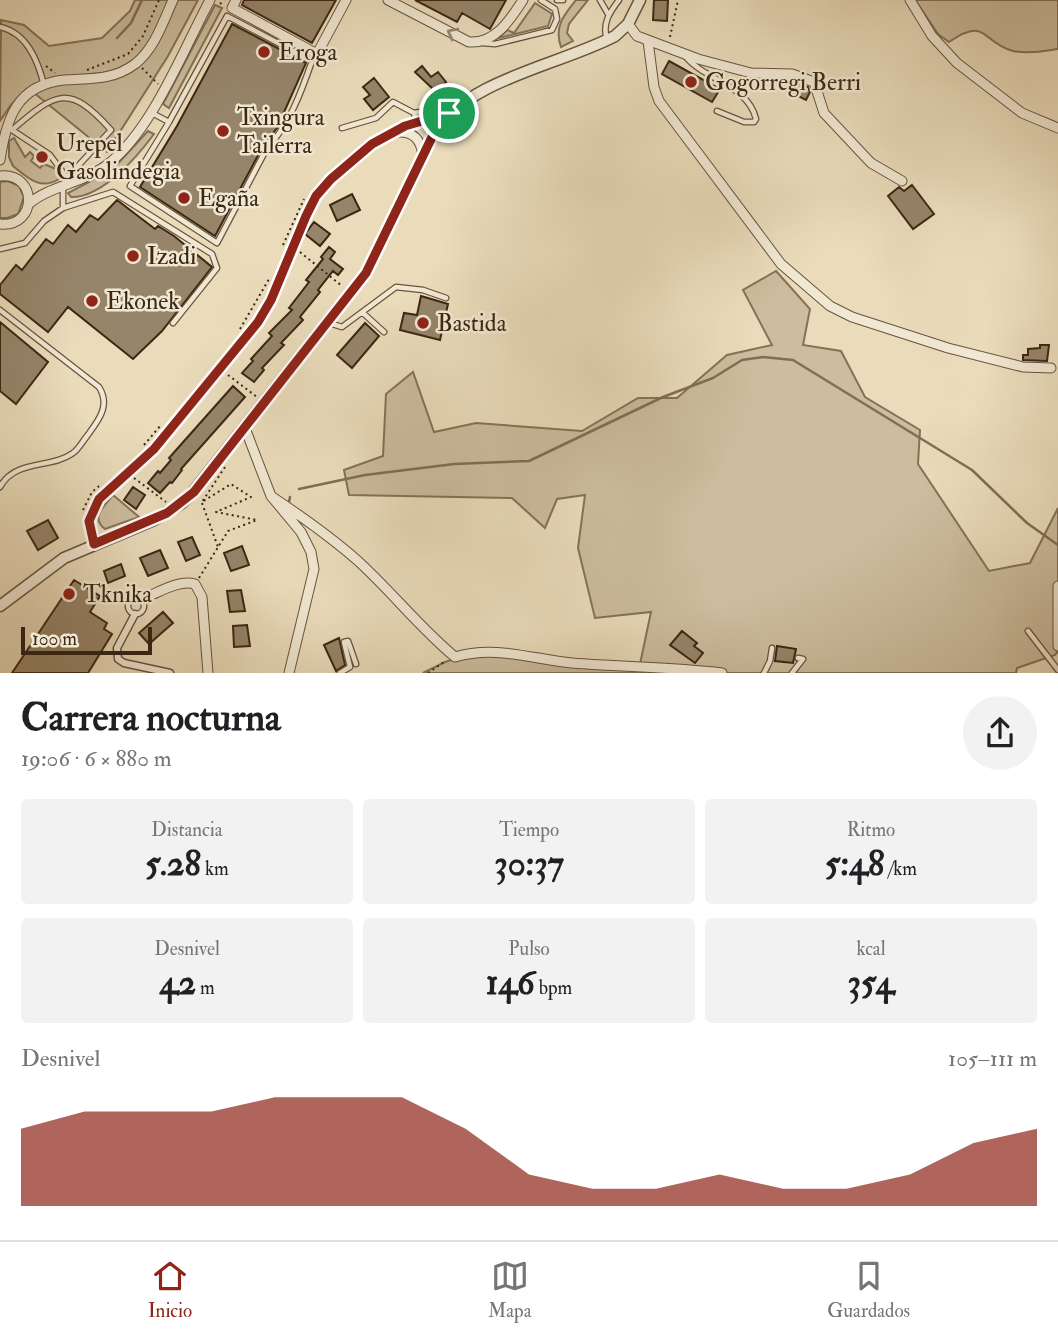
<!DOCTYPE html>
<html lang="es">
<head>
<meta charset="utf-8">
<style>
	body { margin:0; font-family:"IM FELL Double Pica",serif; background:#f2f2f2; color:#202124; height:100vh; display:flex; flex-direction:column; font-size:26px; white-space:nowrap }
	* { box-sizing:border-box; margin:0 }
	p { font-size:23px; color:#757577 }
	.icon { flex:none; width:38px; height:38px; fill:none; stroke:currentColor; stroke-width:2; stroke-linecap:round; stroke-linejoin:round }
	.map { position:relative; height:673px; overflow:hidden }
	.sheet { display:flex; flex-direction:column; background:#fff; flex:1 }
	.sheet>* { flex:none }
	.scale { position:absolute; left:21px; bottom:18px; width:131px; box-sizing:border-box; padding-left:7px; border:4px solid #3b2712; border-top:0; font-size:19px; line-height:24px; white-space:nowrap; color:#3b2712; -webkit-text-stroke:5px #f1e8d3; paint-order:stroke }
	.pin { position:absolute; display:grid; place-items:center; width:60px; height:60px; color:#fff; margin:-30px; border:4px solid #fff; border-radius:50%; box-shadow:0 2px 7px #0007 }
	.round { display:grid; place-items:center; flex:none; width:74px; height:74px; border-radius:37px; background:#f2f2f2 }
	.headline { display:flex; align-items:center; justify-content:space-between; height:119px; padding:0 21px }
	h1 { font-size:38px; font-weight:700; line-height:52px }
	.stats { display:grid; grid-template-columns:repeat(3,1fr); gap:10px; height:119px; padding:7px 21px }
	.stats div { display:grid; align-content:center; border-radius:7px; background:#f2f2f2; text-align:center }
	.stats b { font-size:35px; font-weight:700 }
	.stats small { font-size:19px; font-weight:400 }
	.stats p { font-size:19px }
	.chart { height:196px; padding:14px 21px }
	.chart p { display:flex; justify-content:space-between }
	.chart svg { width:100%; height:126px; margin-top:7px; fill:#8f2418; opacity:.7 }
	.tab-bar { display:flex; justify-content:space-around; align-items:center; height:98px; border-top:2px solid #e0e0e0; background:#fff; font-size:19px; color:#757577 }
	.tab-bar a { display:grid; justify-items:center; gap:4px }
	.tab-bar .on { color:#8f2418 }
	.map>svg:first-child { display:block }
	.green { fill:#ccbd9e; stroke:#847258; stroke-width:2 }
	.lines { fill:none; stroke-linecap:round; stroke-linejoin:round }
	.stream { stroke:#806e55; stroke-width:2.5 }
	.building { fill:#96856a; stroke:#3b2712; stroke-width:2 }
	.service-casing { stroke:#67543c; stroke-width:7 }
	.pedestrian-casing { stroke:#67543c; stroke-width:9 }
	.minor-casing { stroke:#67543c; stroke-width:11 }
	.tertiary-casing { stroke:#67543c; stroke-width:13 }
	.path { stroke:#3b2712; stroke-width:2; stroke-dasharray:2 3.5; stroke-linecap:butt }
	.service { stroke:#f1e8d3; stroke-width:4.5 }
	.pedestrian { stroke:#f1e8d3; stroke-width:6 }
	.minor { stroke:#f1e8d3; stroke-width:9 }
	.tertiary { stroke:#f1e8d3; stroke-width:10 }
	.oneway { stroke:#968872 }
	.route-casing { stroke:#fff; stroke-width:14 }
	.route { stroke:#8f2418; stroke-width:9 }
	.poi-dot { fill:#8f2418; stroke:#f1e8d3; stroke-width:2.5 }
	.labels { text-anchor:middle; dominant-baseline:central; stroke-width:5; stroke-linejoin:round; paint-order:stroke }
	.poi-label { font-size:24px; fill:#3b2712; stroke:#f1e8d3; text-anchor:start }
</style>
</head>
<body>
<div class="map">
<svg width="1058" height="673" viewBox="0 0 1058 673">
	<rect width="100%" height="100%" fill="#eadcbb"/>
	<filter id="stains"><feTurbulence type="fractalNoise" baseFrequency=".00286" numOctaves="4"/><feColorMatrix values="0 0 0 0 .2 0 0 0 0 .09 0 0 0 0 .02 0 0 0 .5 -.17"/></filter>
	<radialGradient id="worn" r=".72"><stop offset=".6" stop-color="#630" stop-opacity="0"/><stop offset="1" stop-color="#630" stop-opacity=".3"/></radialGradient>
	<path class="green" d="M135 0H198L168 56 107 152 28 88 11 105 0 121 1 20 24 25 49 46 102 38 130 11Z
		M576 0H588L569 24 567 33 573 41 561 47C554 27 563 16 576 0Z
		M915 0H1058V49C1043 51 1028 54 1013 51 981 42 987 16 949 42L938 34Z
		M535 3 552 14 548 26 499 38 507 30 514 33Z
		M215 5 222 8 169 108 163 104Z
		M148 131 154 134C137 157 102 198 71 197L68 193 112 170Z
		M14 138 25 157 30 152 34 156 31 161 40 168 44 164 56 169 59 179C40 191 27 177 13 166L9 157V141Z
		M8 181 19 186 24 197 18 214 7 218H0V182Z
		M776 271 810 309 803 345 841 351 865 397 920 430 918 464 989 571 1030 563 1058 508V651L1055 655 1017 668 1016 673H423L445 662 484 649 645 671 640 664 651 612 595 618 578 548 585 495 557 499 545 528 512 498 349 495 344 470 383 456 386 394 413 372 434 432 476 423 582 431 638 398H677L727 355 772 345 743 290Z
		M113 495 139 517 105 529C90 518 104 506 113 495Z"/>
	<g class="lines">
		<path class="stream" d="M117 38 131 23 142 0
			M299 489 365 475 454 464 529 461 663 397 713 378 742 360 763 357 793 360 972 470 1027 523 1058 545
			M288 506 290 497"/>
	</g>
	<path class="building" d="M244 0H336L312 43 242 5Z
		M415 0H506L490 29 462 13 457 22Z
		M654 0H668L667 21 653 20Z
		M232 24 306 63 277 128 263 146 215 236 140 187 177 126Z
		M669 61 720 89 712 102 662 74Z
		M422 66 431 77 438 72 446 82 435 91 415 72Z
		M374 78 389 97 373 110 364 99 370 95 363 87Z
		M784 81 808 87 810 92 806 100 780 87Z
		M912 185 934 214 913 229 888 196 899 187 904 191Z
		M352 194 360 210 337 221 330 205Z
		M117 200 155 229 158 226 174 236 212 267 162 331 133 359 68 307 48 332 0 294V285L16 265 22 270 46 239 53 244 68 225 76 232 90 215 98 220Z
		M314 222 330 234 320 246 305 234Z
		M329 247 335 252 330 259 343 269 338 275 333 271 318 290 320 292 300 317 303 320 281 343 284 345 262 368 264 370 254 382 242 373 253 361 251 359 272 336 269 333 292 310 289 308 309 282 306 280 323 259 321 257Z
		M421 296 448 304 440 340 400 330 404 313 417 315Z
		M0 322 48 362 16 404 0 391Z
		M365 323 379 336 352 368 337 355Z
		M1040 345H1049L1047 361 1023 360V355H1028V349L1040 348Z
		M233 386 245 397 181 469 182 470 172 483 170 482 160 493 148 483 158 471 160 473 171 460 169 458Z
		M133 487 145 495 136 509 124 500Z
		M48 520 58 538 38 550 27 531Z
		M192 537 200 555 186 561 178 542Z
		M242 546 249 565 231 571 224 553Z
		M160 550 168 568 148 576 140 558Z
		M121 564 125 576 108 583 104 571Z
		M74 580 100 596 90 612 107 623 104 629 112 634 88 673H12Z
		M241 590 245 611 230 612 227 591Z
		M163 612 173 623 149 644 139 633Z
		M247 625 250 646 234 647 233 626Z
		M682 631 697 643 694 646 703 653 695 663 670 645Z
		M339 638 345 665 336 671 324 645Z
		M777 646 796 649 793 663 775 661Z"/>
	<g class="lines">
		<defs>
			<path id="service" d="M557 0H563
				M600 0 608 14
				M0 27C27 33 38 61 44 85
				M607 40C602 24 609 13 619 0
				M482 43 495 44 552 30 557 19 555 9 541 0
				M686 57C705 80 748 85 756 119L754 122H744L717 111
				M152 113 169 122 130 186 217 243 267 148C289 126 302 90 312 61L227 16 169 122
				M416 122 414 113 431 110 447 100 444 95
				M342 128 376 118 393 102 414 113
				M12 130C56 92 69 83 111 130L67 178
				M12 130 50 155 68 179
				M63 188V208L113 192 212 254 217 268 173 323
				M0 249 25 243 44 221 63 208
				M0 310 99 387C111 406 98 421 87 436 83 441 78 450 73 453 51 469 15 459 0 487
				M363 313 384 332
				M329 323 342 327 396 287 423 290 446 298
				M128 606a8 8 0 1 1 16 0a8 8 0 1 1-16 0Z
				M1028 631 1058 670
				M340 673 350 667 344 642 348 641 356 664
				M764 673 770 661 772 648
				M792 673 803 659 798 658"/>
			<path id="pedestrian" d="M135 614 117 648 118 659 124 663 170 673"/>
			<path id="minor" d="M236 0 232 8 317 54 346 0
				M388 0 469 42C495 44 510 20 523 0
				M910 0 932 36 957 63 1022 113 1058 128
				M628 24 637 36 698 59 751 73 792 74 814 82 824 113 871 163 902 181
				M648 41 654 87 659 101 781 264 830 306 852 317 948 348 1023 367 1051 368
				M397 132C414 131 421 140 423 156
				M0 160C6 120 16 85 64 80 90 78 112 81 135 64 155 48 163 22 173 0
				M0 176C38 172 38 228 0 224
				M30 203C50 186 83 183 107 165 152 131 183 50 210 0
				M245 428 271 496 301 532 311 552 314 569 289 673
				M271 496C301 516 331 537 358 561 392 592 420 628 455 657 495 645 532 659 572 663 622 667 672 667 722 673
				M94 544 89 521 99 499 154 449 258 322 271 300 305 216 316 196 331 179 372 144 405 126 449 113
				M1058 586V646
				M141 599C157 594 178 579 195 584L202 597 208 673"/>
			<path id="tertiary" d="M0 606 64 558 154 520 182 503 193 492 366 273 434 133C468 79 560 65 615 36L628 24 640 0"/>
		</defs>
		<use href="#service" class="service-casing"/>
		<use href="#pedestrian" class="pedestrian-casing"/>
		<use href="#minor" class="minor-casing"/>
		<use href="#tertiary" class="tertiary-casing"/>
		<path class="path" d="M220 4 224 0
			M670 37 678 0
			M46 66 55 73
			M142 68 158 84
			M87 70 128 54 143 36 159 0
			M283 245 304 199
			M300 252 342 286
			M240 329 269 279
			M228 375 257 397
			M144 445 161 425
			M134 478 166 502
			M202 503 218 547
			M83 510 92 492 99 486
			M199 578 228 531 257 520 216 512 251 497 231 484 202 502 225 467
			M428 673 444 662"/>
		<use href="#service" class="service"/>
		<use href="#pedestrian" class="pedestrian"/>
		<use href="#minor" class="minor"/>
		<use href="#tertiary" class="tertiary"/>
	</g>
	<defs><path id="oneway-chevron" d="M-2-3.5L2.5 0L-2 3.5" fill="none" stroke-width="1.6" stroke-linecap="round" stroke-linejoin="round" transform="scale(1.75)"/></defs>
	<use class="oneway" href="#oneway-chevron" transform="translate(452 33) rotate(-152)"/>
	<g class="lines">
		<defs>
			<path id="route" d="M449 113 434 133 366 273 194 492 167 513 94 544 89 521 99 499 154 449 258 322 271 300 306 216 316 196 331 179 372 144 405 126Z"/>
		</defs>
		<use href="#route" class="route-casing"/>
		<use href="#route" class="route"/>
	</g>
	<g class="poi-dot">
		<circle cx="264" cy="52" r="7"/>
		<circle cx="691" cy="82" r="7"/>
		<circle cx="223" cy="131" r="7"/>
		<circle cx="42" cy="157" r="7"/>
		<circle cx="184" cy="198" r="7"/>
		<circle cx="133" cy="256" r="7"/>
		<circle cx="92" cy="301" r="7"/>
		<circle cx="423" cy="323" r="7"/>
		<circle cx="69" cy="594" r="7"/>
	</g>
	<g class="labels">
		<g class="poi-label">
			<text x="278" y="52">Eroga</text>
			<text x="705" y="82">Gogorregi Berri</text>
			<text x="237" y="117">Txingura<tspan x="237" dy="28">Tailerra</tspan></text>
			<text x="56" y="143">Urepel<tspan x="56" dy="28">Gasolindegia</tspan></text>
			<text x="198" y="198">Egaña</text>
			<text x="147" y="256">Izadi</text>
			<text x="106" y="301">Ekonek</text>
			<text x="437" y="323">Bastida</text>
			<text x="83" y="594">Tknika</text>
		</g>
	</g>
	<rect width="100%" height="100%" filter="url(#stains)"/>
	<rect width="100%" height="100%" fill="url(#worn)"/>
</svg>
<div class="scale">100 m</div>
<div class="pin" style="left:449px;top:113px;background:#1e9e55"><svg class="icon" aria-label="arrive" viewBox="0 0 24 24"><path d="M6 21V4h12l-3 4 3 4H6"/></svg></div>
</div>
<section class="sheet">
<div class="headline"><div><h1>Carrera nocturna</h1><p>19:06 · 6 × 880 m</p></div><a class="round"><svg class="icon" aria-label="share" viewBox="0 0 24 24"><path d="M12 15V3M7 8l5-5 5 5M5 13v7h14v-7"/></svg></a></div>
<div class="stats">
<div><p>Distancia</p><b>5.28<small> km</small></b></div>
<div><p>Tiempo</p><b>30:37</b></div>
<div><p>Ritmo</p><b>5:48<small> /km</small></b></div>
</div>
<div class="stats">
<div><p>Desnivel</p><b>42<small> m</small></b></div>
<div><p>Pulso</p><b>146<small> bpm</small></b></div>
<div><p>kcal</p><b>354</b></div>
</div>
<div class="chart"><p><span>Desnivel</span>105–111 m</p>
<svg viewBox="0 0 160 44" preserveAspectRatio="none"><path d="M0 44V17L10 11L20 11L30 11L40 6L50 6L60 6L70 17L80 33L90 38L100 38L110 33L120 38L130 38L140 33L150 22L160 17V44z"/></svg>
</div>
</section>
<nav class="tab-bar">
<a class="on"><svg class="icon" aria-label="home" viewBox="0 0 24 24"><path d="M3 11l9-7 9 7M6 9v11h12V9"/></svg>Inicio</a>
<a><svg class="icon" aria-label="map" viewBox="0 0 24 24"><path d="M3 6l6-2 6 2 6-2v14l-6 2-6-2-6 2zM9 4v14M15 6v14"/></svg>Mapa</a>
<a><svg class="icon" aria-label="saved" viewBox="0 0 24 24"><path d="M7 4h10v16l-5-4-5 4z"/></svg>Guardados</a>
</nav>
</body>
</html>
